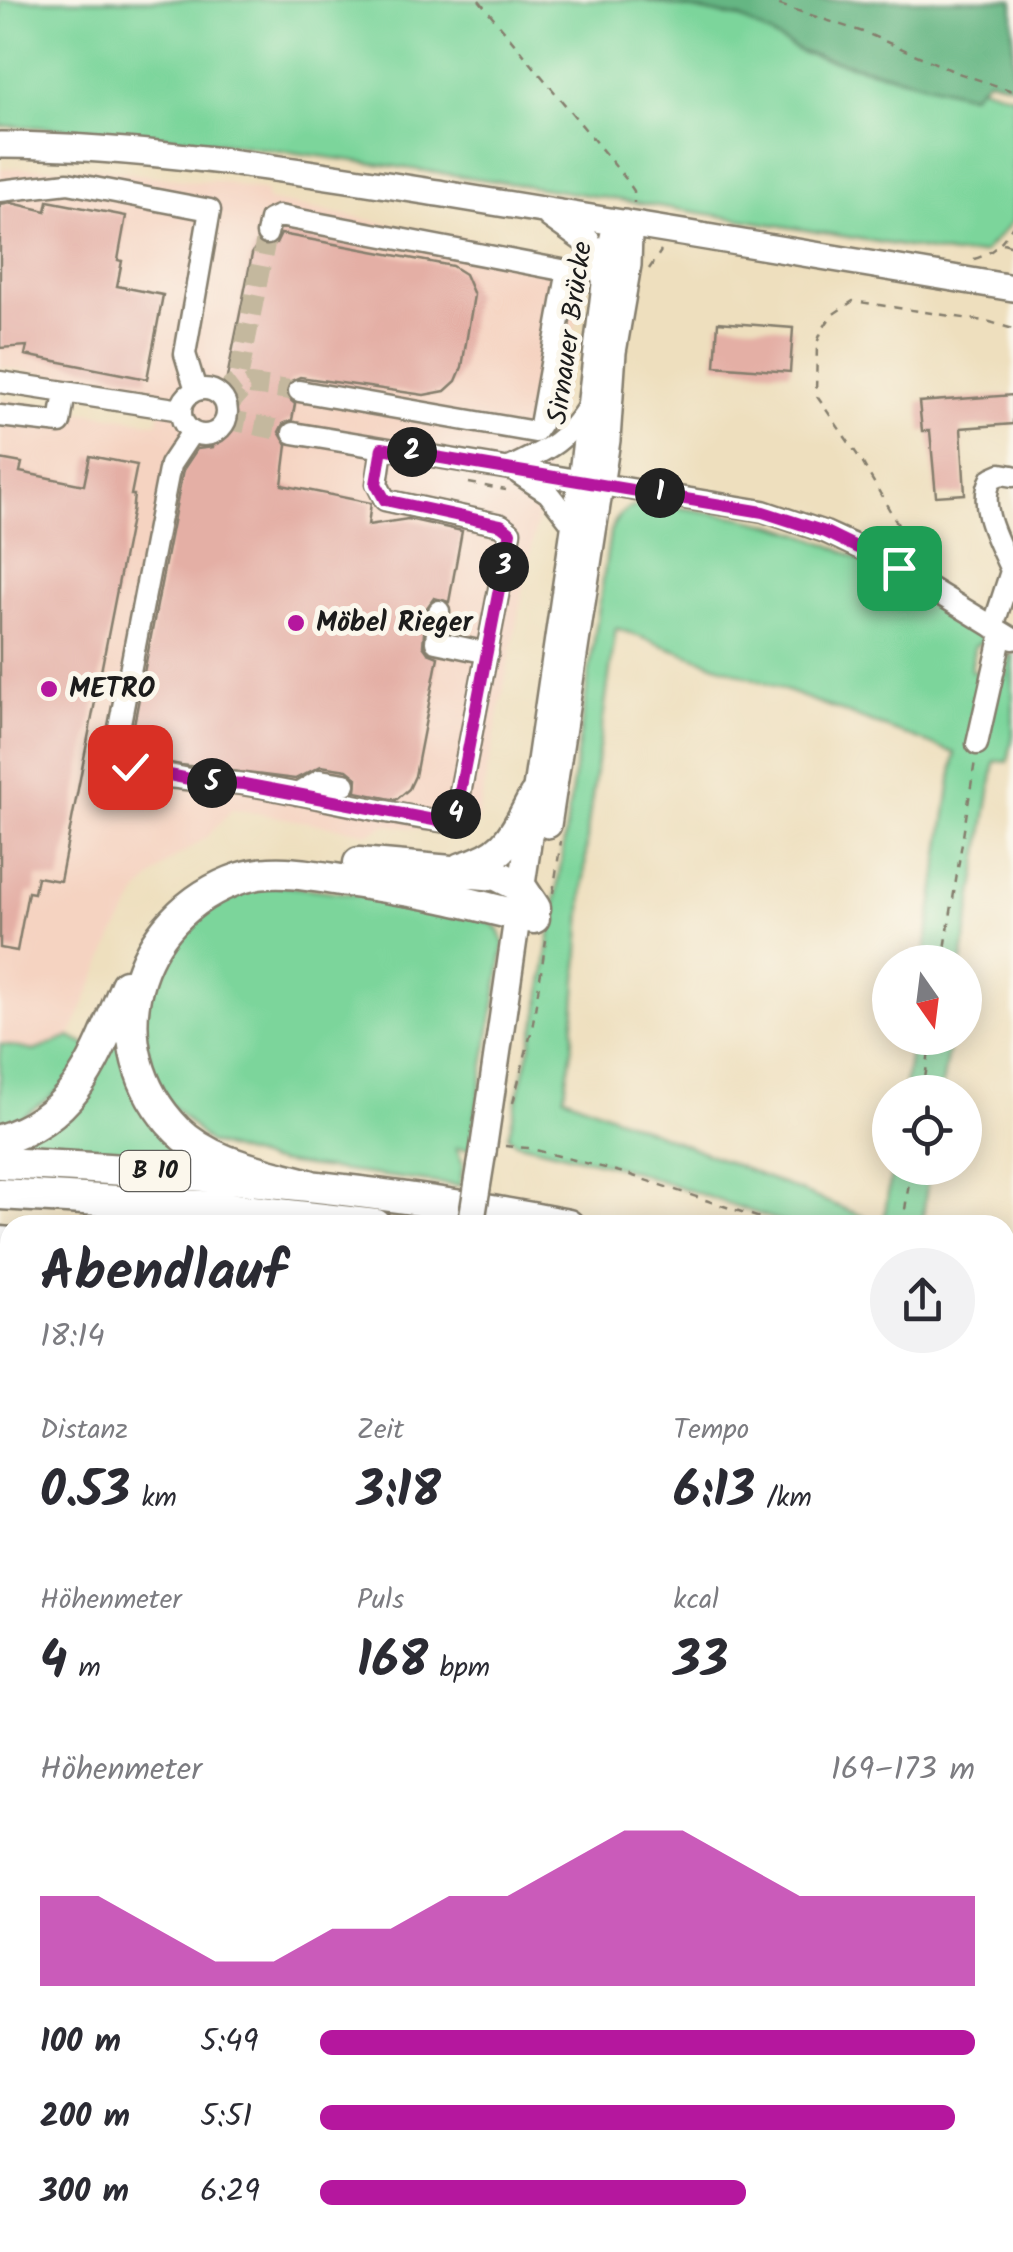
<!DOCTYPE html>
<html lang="de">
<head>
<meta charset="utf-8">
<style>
	body { margin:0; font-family:Kalam,sans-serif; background:#f2f2f3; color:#2b2b33; height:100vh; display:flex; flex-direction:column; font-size:38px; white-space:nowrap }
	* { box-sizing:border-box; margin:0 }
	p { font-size:32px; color:#7c7c81 }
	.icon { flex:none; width:55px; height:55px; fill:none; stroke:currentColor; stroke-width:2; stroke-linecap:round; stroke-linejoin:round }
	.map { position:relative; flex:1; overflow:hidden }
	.sheet { position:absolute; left:0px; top:1215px; width:1015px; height:1038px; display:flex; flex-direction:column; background:#fff; border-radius:30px 30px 0 0; box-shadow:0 5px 25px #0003 }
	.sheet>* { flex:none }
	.needle { width:65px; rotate:166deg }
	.tools { position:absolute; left:872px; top:945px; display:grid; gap:20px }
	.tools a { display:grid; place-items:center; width:110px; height:110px; border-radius:50%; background:#fff; box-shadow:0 5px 25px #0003; font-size:50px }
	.pin { position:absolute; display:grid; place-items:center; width:85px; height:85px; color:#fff; margin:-42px; border-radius:20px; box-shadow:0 5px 15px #0006 }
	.km { position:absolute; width:50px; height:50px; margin:-25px; border-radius:50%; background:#222; color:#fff; font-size:28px; line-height:50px; text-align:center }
	.round { display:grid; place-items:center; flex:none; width:105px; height:105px; border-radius:52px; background:#f2f2f3 }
	.head { display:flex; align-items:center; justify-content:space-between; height:170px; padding:0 40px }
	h1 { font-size:55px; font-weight:800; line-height:75px }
	.figures { display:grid; grid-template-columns:repeat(3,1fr); gap:15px; height:170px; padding:10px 40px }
	.figures div { display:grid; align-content:center }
	.figures b { font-size:50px; font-weight:800 }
	.figures small { font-size:28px; font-weight:400 }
	.figures p { font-size:28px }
	.chart { height:280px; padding:20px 40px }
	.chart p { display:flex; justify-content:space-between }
	.chart svg { width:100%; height:180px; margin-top:10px; fill:#b5179e; opacity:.7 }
	ul { padding:0 40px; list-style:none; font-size:32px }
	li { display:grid; grid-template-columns:160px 120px 1fr; align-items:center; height:75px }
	li i { height:25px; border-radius:12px; background:#b5179e }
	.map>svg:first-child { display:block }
	.built { fill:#f5d3c1 }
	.industrial { fill:#d1c0bc }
	.green { fill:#7cd59b; stroke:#4c785c; stroke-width:2.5 }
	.forest { fill:#65b683; stroke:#406950; stroke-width:2.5 }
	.water { fill:#71b1e5; stroke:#466680; stroke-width:2.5 }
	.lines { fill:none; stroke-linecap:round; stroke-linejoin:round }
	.stream { stroke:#71b1e5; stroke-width:5 }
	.building { fill:#e4afa5 }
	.minor-tunnel { stroke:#c4b89e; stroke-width:20; stroke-dasharray:20 10; stroke-linecap:butt }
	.minor-casing { stroke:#857e6d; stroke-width:25 }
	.major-casing { stroke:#857e6d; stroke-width:30 }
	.highway-casing { stroke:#857e6d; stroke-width:35 }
	.path { stroke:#857e6d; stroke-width:2.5; stroke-dasharray:8 8; stroke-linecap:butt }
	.minor { stroke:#fff; stroke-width:20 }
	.major { stroke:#fff; stroke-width:25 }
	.highway { stroke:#fff; stroke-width:30 }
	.major-bridge-casing { stroke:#857e6d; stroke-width:30; stroke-linecap:butt }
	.major-bridge { stroke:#fff; stroke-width:25 }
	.route-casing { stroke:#fff; stroke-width:20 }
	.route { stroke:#b5179e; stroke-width:12 }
	.poi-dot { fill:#b5179e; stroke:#fbf7ec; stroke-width:4 }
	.labels { text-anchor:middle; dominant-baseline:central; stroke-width:10; stroke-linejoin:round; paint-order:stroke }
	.shield { fill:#fbf7ec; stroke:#5f5e5a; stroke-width:2.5 }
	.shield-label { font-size:25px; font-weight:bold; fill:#1c1c1c }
	.street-label { font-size:28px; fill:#1c1c1c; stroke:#fbf7ec }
	.poi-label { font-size:28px; font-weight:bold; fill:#1c1c1c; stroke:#fbf7ec; text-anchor:start }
</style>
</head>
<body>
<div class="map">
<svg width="1013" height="2252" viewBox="0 0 1013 2252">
	<rect width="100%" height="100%" fill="#fbf7ec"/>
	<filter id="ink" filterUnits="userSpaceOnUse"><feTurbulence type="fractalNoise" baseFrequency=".01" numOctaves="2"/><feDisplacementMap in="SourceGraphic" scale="20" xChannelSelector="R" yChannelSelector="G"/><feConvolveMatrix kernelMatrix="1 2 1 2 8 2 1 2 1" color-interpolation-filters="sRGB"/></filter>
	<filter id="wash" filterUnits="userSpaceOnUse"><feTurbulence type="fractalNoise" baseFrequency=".0048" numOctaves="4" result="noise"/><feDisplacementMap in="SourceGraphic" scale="40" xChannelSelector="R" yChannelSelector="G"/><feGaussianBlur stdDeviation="2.25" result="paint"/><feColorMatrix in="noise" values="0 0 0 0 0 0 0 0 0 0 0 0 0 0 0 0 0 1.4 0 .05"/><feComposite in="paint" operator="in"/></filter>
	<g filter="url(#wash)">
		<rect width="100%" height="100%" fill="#eedfbe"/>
		<path class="built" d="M0 168H96L196 182 215 181 266 191 267 200 567 258 581 264 585 277 477 823H464L454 833 386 825 369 833 233 809 206 838 166 864 140 891 114 936 70 1037 34 1051 0 1044V399L157 423 164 393 0 367Z"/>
		<path class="industrial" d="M0 1773 10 1775V2242H1005V1964L1013 1965V2252H0Z"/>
		<path class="green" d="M0 0H642L740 18 802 53 970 95 980 86 1013 96V221L983 253 954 255C762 222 570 191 377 164 252 147 126 128 0 126Z
			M657 504C700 511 744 516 786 529 858 551 921 595 984 634V640L974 647 971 671 1005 677 1009 655 1013 654V735L1008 762 995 761 962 962H924L955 753 616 628 588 825 572 1050 564 1096 867 1218 884 1219 892 1168H929L922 1225H791L627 1169 516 1142 508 1137 539 1010 610 533C618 509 632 504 657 504Z
			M261 883C303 889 469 904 494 925 501 930 502 939 504 946L470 1149 456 1148 463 1164 460 1186 269 1161 209 1143 156 1090 139 1011 182 921Z
			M122 1011 197 1158 15 1147Z
			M70 1037 92 1048 73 1081 0 1132V1044L34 1051Z
			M912 1038H950L941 1092H904Z
			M0 1251 10 1252V1318L0 1316Z
			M0 1422 10 1423V1493L0 1490Z
			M0 1700 10 1702V1740L0 1738Z
			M1005 1853 1013 1855V1921L1005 1919Z"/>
		<path class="forest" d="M642 0H1013V85L988 79 971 95 802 52 740 18Z"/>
		<path class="water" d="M0 1316 10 1318V1423L0 1422Z
			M1005 1475 1013 1476V1580L1005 1578Z
			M0 1490 10 1493V1702L0 1700Z
			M1005 1699 1013 1702V1855L1005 1853Z"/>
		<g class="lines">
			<path class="stream" d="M684 2252 686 2242"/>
		</g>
		<g id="blocks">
			<path class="building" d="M48 201 126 216 118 260 122 261 117 286 163 295 147 379 25 355 27 346 0 348V205L12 203 46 211Z
				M281 234 452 266 465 274 474 295 462 367 456 381 445 391 424 395 300 377 289 382 285 390 287 397 295 404 292 420 283 424 279 432 287 445 282 485 371 503 368 525 408 519 462 531 449 602 434 598 426 609 423 646 428 653 438 657 415 776 409 789 396 800 356 792 357 778 347 770 321 766 295 779 181 765 149 759 131 740 183 470 197 449 213 447 252 254 258 244 265 248 276 244Z
				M718 322 793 328 790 372 715 366Z
				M1013 395V424L961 428 965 494 936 496 930 431H922L919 402Z
				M90 456 137 465 131 495H134L132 513 60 881 37 877 34 893 28 892 17 951 0 948V459L22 463 20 472 84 485Z"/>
		</g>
	</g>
	<g filter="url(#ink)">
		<use href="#blocks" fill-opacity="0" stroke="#857e6d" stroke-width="2.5"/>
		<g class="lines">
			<path class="minor-tunnel" d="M220 395 236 383 239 374 267 234
				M227 407 243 388 250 385 299 391
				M226 419 293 433"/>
			<defs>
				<path id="minor" d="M0 191 68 183 210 210 185 354 196 390
					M267 234 270 220 279 216 562 270 567 275 540 425 535 432 299 391
					M0 382 181 410
					M181 412a23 23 0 1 1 46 0a23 23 0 1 1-46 0Z
					M0 416 60 423 65 392
					M192 432 170 465 119 728 116 747 121 761C150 782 207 779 242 784 311 794 379 814 448 822L456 814 510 532 501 525 385 500 377 484 382 448
					M293 433 763 511 825 532 874 554 1013 639
					M509 468C546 450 565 443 588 407
					M519 474 548 493 574 526
					M1011 570C1000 544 976 506 992 478L1001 474 1013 476
					M439 611 436 642 488 653
					M993 627 1013 565
					M977 744 1002 633
					M297 794 320 780 345 784
					M1005 1608 1013 1609
					M0 1757 10 1759
					M1005 1939 1013 1941
					M0 2244 29 2252"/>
				<path id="major" d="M0 145C149 146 298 171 444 194 634 224 823 257 1013 288
					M550 215 588 242 604 276
					M548 825 607 440 613 352 628 265 629 235 624 223
					M483 1151 581 481 608 260 614 233 624 223
					M313 2252 314 2242"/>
				<path id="highway" d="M359 863 497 875 521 887 535 908
					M462 868C508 855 513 836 534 797
					M0 1140C80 1115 96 1056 126 985
					M0 1163C190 1172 381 1188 568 1225
					M309 1185C264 1172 211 1164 177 1130 95 1047 132 914 241 878 275 867 313 876 347 881 377 886 407 890 437 896 470 902 501 913 534 918
					M0 1194 217 1207 376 1225
					M0 1242 10 1243
					M1005 1330 1013 1332
					M1005 1362 1013 1364
					M1005 1402 1013 1403"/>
			</defs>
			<use href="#minor" class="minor-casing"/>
			<use href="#major" class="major-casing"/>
			<use href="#highway" class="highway-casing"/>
			<path class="path" d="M479 0 626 179 634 191V203
				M764 0 866 33 958 73 1013 91
				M1003 243 1013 246
				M974 259C993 254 1003 241 1013 225
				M649 269 661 251
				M469 483 506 490
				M927 563 905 537 861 460 816 395 817 343 822 330 832 315 853 301 990 322 1013 329
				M553 893 561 841
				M943 962 975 761
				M923 1092 931 1038
				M513 1103 532 1029 546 940
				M505 1146 528 1148 624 1173 781 1225
				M909 1225 905 1210 911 1168
				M1005 1269 1013 1272
				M0 1444 10 1442
				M0 1494 10 1496
				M1005 1586 1013 1587
				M1005 1658 1013 1661
				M0 1715 10 1716
				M0 1731 10 1733
				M1005 1898 1013 1901
				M668 2252 670 2242"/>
			<use href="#minor" class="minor"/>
			<use href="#major" class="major"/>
			<use href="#highway" class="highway"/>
			<defs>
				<path id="major-bridge" d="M471 1225 483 1151"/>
			</defs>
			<use href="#major-bridge" class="major-bridge-casing"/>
			<use href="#major-bridge" class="major-bridge"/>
		</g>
	</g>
	<g class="lines" filter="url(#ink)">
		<defs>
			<path id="route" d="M130 767 199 781 244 784 444 822 455 818 510 532 501 525 385 500 376 484 382 448 763 512 825 532 899 568"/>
		</defs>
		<use href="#route" class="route-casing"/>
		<use href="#route" class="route"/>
	</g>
	<g class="poi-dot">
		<circle cx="296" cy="623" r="10"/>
		<circle cx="49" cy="689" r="10"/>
	</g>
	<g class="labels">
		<rect class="shield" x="120" y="1151" width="70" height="40" rx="8"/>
		<g class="shield-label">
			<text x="155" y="1171">B 10</text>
		</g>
		<g class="street-label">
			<text transform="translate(571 333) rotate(-82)">Sirnauer Brücke</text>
		</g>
		<g class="poi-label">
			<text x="316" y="623">Möbel Rieger</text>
			<text x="69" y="689">METRO</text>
		</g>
	</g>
</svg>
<div class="tools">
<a><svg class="needle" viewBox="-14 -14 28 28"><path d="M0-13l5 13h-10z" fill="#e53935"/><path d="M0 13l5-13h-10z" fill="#7c7c81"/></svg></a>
<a><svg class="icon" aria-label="locate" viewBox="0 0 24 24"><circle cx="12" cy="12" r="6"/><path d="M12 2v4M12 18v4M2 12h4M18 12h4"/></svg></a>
</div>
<div class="pin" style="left:899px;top:568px;background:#1e9e55"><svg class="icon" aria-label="arrive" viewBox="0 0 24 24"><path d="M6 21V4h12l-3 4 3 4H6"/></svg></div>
<div class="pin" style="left:130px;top:767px;background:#d93025"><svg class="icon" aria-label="check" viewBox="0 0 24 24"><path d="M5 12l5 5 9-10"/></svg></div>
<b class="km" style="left:660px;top:493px">1</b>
<b class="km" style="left:412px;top:452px">2</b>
<b class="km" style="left:504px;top:567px">3</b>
<b class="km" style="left:456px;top:814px">4</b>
<b class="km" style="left:212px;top:783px">5</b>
<section class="sheet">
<div class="head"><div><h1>Abendlauf</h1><p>18:14</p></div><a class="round"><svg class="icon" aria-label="share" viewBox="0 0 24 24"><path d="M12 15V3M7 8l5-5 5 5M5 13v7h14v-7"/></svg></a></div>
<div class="figures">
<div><p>Distanz</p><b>0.53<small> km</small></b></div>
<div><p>Zeit</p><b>3:18</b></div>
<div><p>Tempo</p><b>6:13<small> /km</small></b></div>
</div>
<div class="figures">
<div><p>Höhenmeter</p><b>4<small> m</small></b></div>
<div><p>Puls</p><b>168<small> bpm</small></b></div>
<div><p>kcal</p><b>33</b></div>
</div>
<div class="chart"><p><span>Höhenmeter</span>169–173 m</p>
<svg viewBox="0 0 160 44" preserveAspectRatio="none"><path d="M0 44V22L10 22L20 30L30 38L40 38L50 30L60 30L70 22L80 22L90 14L100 6L110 6L120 14L130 22L140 22L150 22L160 22V44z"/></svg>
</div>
<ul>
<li><b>100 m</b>5:49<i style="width:100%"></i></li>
<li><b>200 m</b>5:51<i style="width:97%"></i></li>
<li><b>300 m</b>6:29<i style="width:65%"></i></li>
</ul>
</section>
</div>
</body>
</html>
